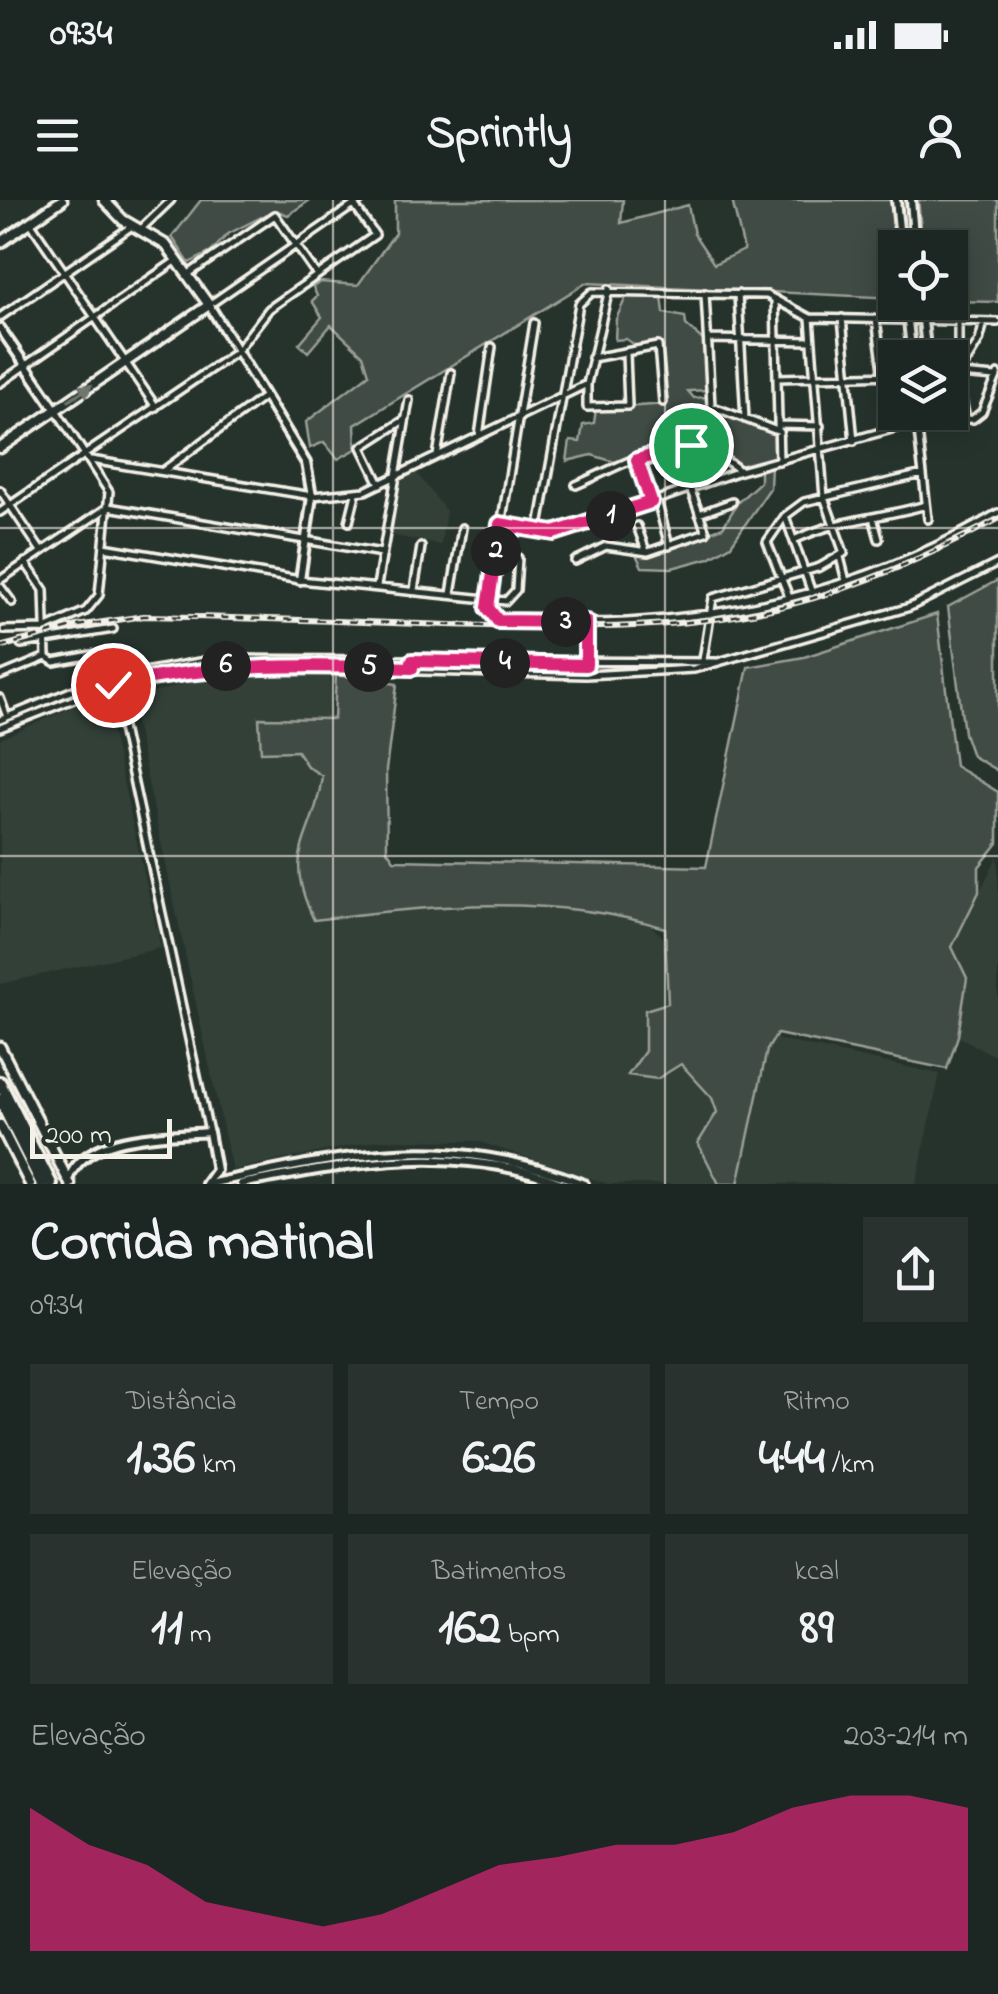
<!DOCTYPE html>
<html lang="pt">
<head>
<meta charset="utf-8">
<style>
	body { margin:0; font-family:"Indie Flower",sans-serif; background:#29322f; color:#f1f3f6; height:100vh; display:flex; flex-direction:column; font-size:38px; white-space:nowrap }
	* { box-sizing:border-box; margin:0 }
	p { font-size:32px; color:#a0a5a5 }
	.icon { flex:none; width:55px; height:55px; fill:none; stroke:currentColor; stroke-width:2; stroke-linecap:round; stroke-linejoin:round }
	.map { position:relative; height:984px; overflow:hidden }
	.side { display:flex; flex-direction:column; background:#1c2622; flex:1 }
	.side>* { flex:none }
	.fabs { position:absolute; left:878px; top:30px; display:grid; gap:20px }
	.fabs a { display:grid; place-items:center; width:90px; height:90px; border-radius:0px; background:#1c2622; box-shadow:0 5px 25px #0003,0 0 0 2px #3a4340; font-size:50px }
	.scale { position:absolute; left:30px; bottom:25px; width:142px; box-sizing:border-box; padding-left:10px; border:5px solid #f4f1e8; border-top:0; font-size:28px; line-height:35px; white-space:nowrap; color:#f4f1e8; -webkit-text-stroke:8px #26332d; paint-order:stroke }
	.pin { position:absolute; display:grid; place-items:center; width:85px; height:85px; color:#fff; margin:-42px; border:5px solid #fff; border-radius:50%; box-shadow:0 2px 10px #0007 }
	.km { position:absolute; width:50px; height:50px; margin:-25px; border-radius:50%; background:#222; color:#fff; font-size:28px; line-height:50px; text-align:center }
	.round { display:grid; place-items:center; flex:none; width:105px; height:105px; border-radius:0px; background:#29322f }
	.overview { display:flex; align-items:center; justify-content:space-between; height:170px; padding:0 30px }
	h1 { font-size:55px; font-weight:700; line-height:75px }
	.metrics { display:grid; grid-template-columns:repeat(3,1fr); gap:15px; height:170px; padding:10px 30px }
	.metrics div { display:grid; align-content:center; border-radius:0px; background:#29322f; text-align:center }
	.metrics b { font-size:50px; font-weight:700 }
	.metrics small { font-size:28px; font-weight:400 }
	.metrics p { font-size:28px }
	.chart { height:280px; padding:20px 30px }
	.chart p { display:flex; justify-content:space-between }
	.chart svg { width:100%; height:180px; margin-top:10px; fill:#db2777; opacity:.7 }
	.status { display:flex; justify-content:space-between; align-items:center; height:70px; padding:0 50px; background:#1c2622; direction:ltr }
	.status svg { height:28px; fill:currentColor }
	header { display:flex; justify-content:space-between; align-items:center; height:130px; padding:0 30px; background:#1c2622; font-size:45px; font-weight:700 }
	.map>svg:first-child { display:block }
	.built { fill:#333f39 }
	.green { fill:#414b45; stroke:#9a9e96; stroke-width:2.5 }
	.lines { fill:none; stroke-linecap:round; stroke-linejoin:round }
	.minor-casing { stroke:#f4f1e8; stroke-width:12 }
	.tertiary-casing { stroke:#f4f1e8; stroke-width:14 }
	.secondary-casing { stroke:#f4f1e8; stroke-width:15 }
	.motorway-casing { stroke:#f4f1e8; stroke-width:18 }
	.minor { stroke:#26332d; stroke-width:5 }
	.tertiary { stroke:#26332d; stroke-width:6 }
	.secondary { stroke:#26332d; stroke-width:8 }
	.motorway { stroke:#26332d; stroke-width:10 }
	.rail-casing { stroke:#f4f1e8; stroke-width:6 }
	.rail { stroke:#26332d; stroke-width:2.5; stroke-dasharray:8; stroke-linecap:butt }
	.oneway { fill:#6e766e }
	.route-casing { stroke:#fff; stroke-width:20 }
	.route { stroke:#db2777; stroke-width:12 }
	.grid { fill:none; stroke:#f4f1e8; stroke-width:2.5; stroke-opacity:0.55 }
</style>
</head>
<body>
<div class="status"><b>09:34</b><svg viewBox="0 0 49 12"><path d="M0 12V9h3v3zM5 12V6h3v6zM10 12V3h3v9zM15 12V0h3v12zM26 1h20v11H26zM47 4h2v5h-2z"/></svg></div>
<header><svg class="icon" aria-label="menu" viewBox="0 0 24 24"><path d="M4 6h16M4 12h16M4 18h16"/></svg>Sprintly<svg class="icon" aria-label="person" viewBox="0 0 24 24"><circle cx="12" cy="8" r="4"/><path d="M4 21q1-7 8-7t8 7"/></svg></header>
<div class="map">
<svg width="998" height="984" viewBox="0 0 998 984">
	<rect width="100%" height="100%" fill="#26332d"/>
	<filter id="ink" filterUnits="userSpaceOnUse"><feTurbulence type="fractalNoise" baseFrequency=".01" numOctaves="2"/><feDisplacementMap in="SourceGraphic" scale="20" xChannelSelector="R" yChannelSelector="G"/><feConvolveMatrix kernelMatrix="1 2 1 2 8 2 1 2 1" color-interpolation-filters="sRGB"/></filter>
	<g filter="url(#ink)">
		<path class="built" d="M416 272 446 311 441 345 390 335 399 281Z
			M231 471 330 472 338 717 602 682 776 839 940 874 916 984H608L477 941 379 940 232 970 130 499Z
			M103 494 161 748 0 784V539Z
			M998 655V858L958 836 967 778 952 747Z"/>
		<path class="green" d="M201 0H310L288 15 275 10 228 34 211 52 189 63 172 37Z
			M395 0H623L621 23 688 5 694 34 714 64 744 50 732 0H892L895 98 586 83 355 225 356 249 338 259 324 242 310 248 306 222 369 174 363 155 331 125 308 152 299 144 322 117 312 101 317 96 313 87 320 82 358 85 395 33Z
			M918 0H998V102L950 101V48L923 47Z
			M627 95 662 96 664 113 685 117 686 125 704 141 707 190 688 191 694 198 707 197 709 207 777 234 775 258 740 267 723 254 688 242 621 264 592 255 567 261 570 241 580 242 583 225 594 223 596 209 666 204 660 144 639 148 626 139 615 140 616 119Z
			M771 265 770 288 731 345 709 358 672 368 642 367 635 352 650 354 723 327 738 302 760 282V269Z
			M998 380V571L972 556 964 533 948 407Z
			M937 414 955 566 998 592V643L979 667V692L952 747 967 778 958 836 947 869 777 834 767 850 738 984H719L698 943 717 912 712 898 681 864 657 879 628 875 645 851V810L668 803 665 728C551 693 430 705 314 720 280 649 314 641 322 576L307 566 297 551 261 552 259 518 334 519 336 475 397 484 386 570 387 650 394 660 706 667 748 467 804 457Z"/>
		<g class="lines">
			<defs>
				<path id="minor" d="M30 22 156 207
					M141 29 171 0
					M190 73 275 15 317 75
					M609 89 587 184V207L628 206 626 154
					M705 93 711 206 780 232
					M738 94 745 219
					M775 99 779 261
					M209 105 361 0
					M0 117 132 26
					M842 118 854 241
					M876 119 884 177
					M958 121V180L966 219
					M984 122 979 141 959 174 996 177
					M534 123 489 399 488 408 497 421C541 420 584 425 627 422 757 415 886 380 998 313
					M709 139 811 141
					M592 158 658 146 663 202
					M888 177 895 207
					M778 178 895 175
					M0 183 177 60
					M896 212 899 227
					M917 222 928 319
					M780 225 820 226
					M479 236 492 147
					M437 256 451 173
					M91 260 312 296 365 291 587 184
					M637 260 651 302
					M163 271 265 196
					M380 284 362 247 404 220
					M576 285C632 261 686 223 740 271
					M0 290 41 351
					M657 300 669 346
					M0 312 236 152 269 109 375 35 354 5
					M699 314 732 302
					M785 316 812 393
					M874 321 879 339
					M349 322 356 294
					M501 324 554 333 568 331 740 271 917 222 973 219 982 212 998 174
					M637 326 646 351
					M539 327 579 104 592 92 767 95 810 118 998 122
					M796 339C842 318 878 319 926 305
					M104 347 300 380 506 401 516 390 518 358
					M840 357 846 381
					M575 361 606 346 648 352 706 332 690 288
					M25 362 44 390 46 457
					M0 380 108 307 382 353
					M0 386 12 402
					M377 386 409 200
					M414 390 421 347
					M451 394 462 328
					M789 397 767 342 785 316 804 302 923 274
					M585 423 587 465
					M4 430 45 429 86 411 99 395 109 292 56 210
					M21 444 113 429
					M703 460 713 398 820 367 844 353 824 297 810 118
					M0 476 46 457 54 462 97 454 102 480
					M113 486 209 932
					M0 498 7 517
					M0 520 95 481 216 459 716 462
					M0 528 105 487 226 466 586 475 694 469 910 407 998 363"/>
				<path id="tertiary" d="M896 0 901 48
					M911 0 915 48
					M906 102 912 158
					M921 102 927 158
					M209 105 306 263 312 296 300 380
					M0 128 56 210
					M916 212 917 222
					M932 212V219
					M68 980C85 932 168 936 209 932L216 970 206 984
					M209 984C348 954 447 931 584 984
					M241 984C353 963 454 942 564 984"/>
				<path id="secondary" d="M0 43 62 0
					M0 248 209 105 166 45 123 20 104 0
					M0 847 70 984
					M0 925 30 984"/>
				<path id="motorway" d="M0 883 51 984
					M0 900 42 984"/>
			</defs>
			<use href="#minor" class="minor-casing"/>
			<use href="#tertiary" class="tertiary-casing"/>
			<use href="#secondary" class="secondary-casing"/>
			<use href="#motorway" class="motorway-casing"/>
			<use href="#minor" class="minor"/>
			<use href="#tertiary" class="tertiary"/>
			<use href="#secondary" class="secondary"/>
			<use href="#motorway" class="motorway"/>
			<defs>
				<path id="rail" d="M0 447 77 426 144 416C245 418 346 421 448 425 562 428 676 433 788 405 863 386 930 355 998 319"/>
			</defs>
			<use href="#rail" class="rail-casing"/>
			<use href="#rail" class="rail"/>
		</g>
		<defs><path id="oneway-solid" d="M-6-.8H1V-3.2L6.5 0L1 3.2V.8H-6Z" transform="scale(2.5)"/></defs>
		<use class="oneway" href="#oneway-solid" transform="translate(80 193) rotate(-34)"/>
	</g>
	<g class="lines" filter="url(#ink)">
		<defs>
			<path id="route" d="M113 485C220 463 303 465 412 468V461L586 465V422L498 421 488 408 500 324 554 333 651 302 637 260 691 245"/>
		</defs>
		<use href="#route" class="route-casing"/>
		<use href="#route" class="route"/>
	</g>
	<path class="grid" d="M333 0V984M665 0V984M0 328H998M0 656H998"/>
</svg>
<div class="fabs">
<a><svg class="icon" aria-label="locate" viewBox="0 0 24 24"><circle cx="12" cy="12" r="6"/><path d="M12 2v4M12 18v4M2 12h4M18 12h4"/></svg></a>
<a><svg class="icon" aria-label="layers" viewBox="0 0 24 24"><path d="M12 4l9 5-9 5-9-5zM3 14l9 5 9-5"/></svg></a>
</div>
<div class="scale">200 m</div>
<div class="pin" style="left:691px;top:245px;background:#1e9e55"><svg class="icon" aria-label="arrive" viewBox="0 0 24 24"><path d="M6 21V4h12l-3 4 3 4H6"/></svg></div>
<div class="pin" style="left:113px;top:485px;background:#d93025"><svg class="icon" aria-label="check" viewBox="0 0 24 24"><path d="M5 12l5 5 9-10"/></svg></div>
<b class="km" style="left:611px;top:316px">1</b>
<b class="km" style="left:496px;top:351px">2</b>
<b class="km" style="left:566px;top:422px">3</b>
<b class="km" style="left:505px;top:463px">4</b>
<b class="km" style="left:369px;top:467px">5</b>
<b class="km" style="left:226px;top:466px">6</b>
</div>
<section class="side">
<div class="overview"><div><h1>Corrida matinal</h1><p>09:34</p></div><a class="round"><svg class="icon" aria-label="share" viewBox="0 0 24 24"><path d="M12 15V3M7 8l5-5 5 5M5 13v7h14v-7"/></svg></a></div>
<div class="metrics">
<div><p>Distância</p><b>1.36<small> km</small></b></div>
<div><p>Tempo</p><b>6:26</b></div>
<div><p>Ritmo</p><b>4:44<small> /km</small></b></div>
</div>
<div class="metrics">
<div><p>Elevação</p><b>11<small> m</small></b></div>
<div><p>Batimentos</p><b>162<small> bpm</small></b></div>
<div><p>kcal</p><b>89</b></div>
</div>
<div class="chart"><p><span>Elevação</span>203–214 m</p>
<svg viewBox="0 0 160 44" preserveAspectRatio="none"><path d="M0 44V9L10 18L20 23L30 32L40 35L50 38L60 35L70 29L80 23L90 21L100 18L110 18L120 15L130 9L140 6L150 6L160 9V44z"/></svg>
</div>
</section>
</body>
</html>
